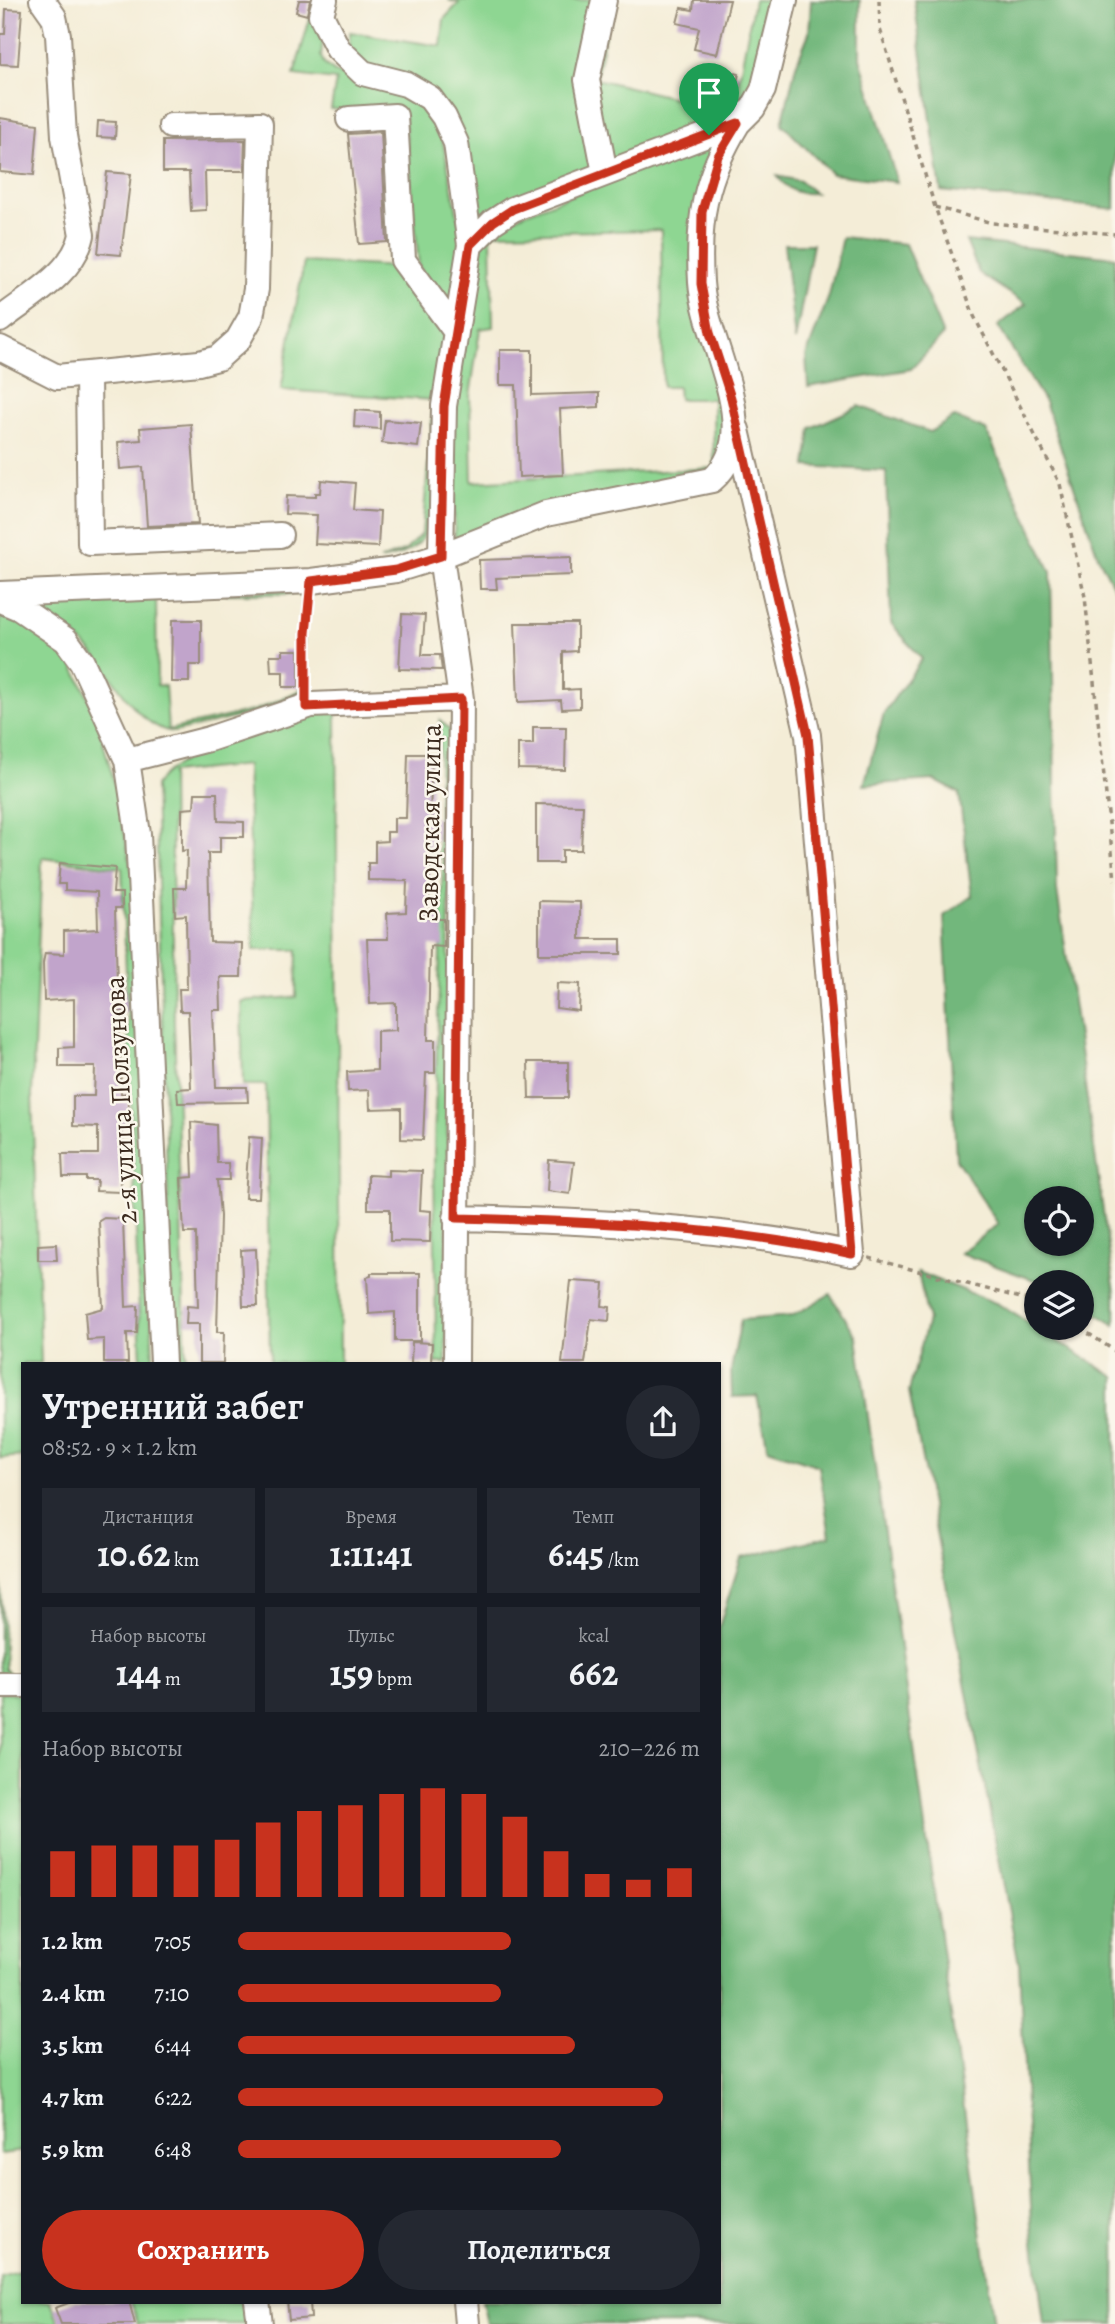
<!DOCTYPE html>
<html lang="ru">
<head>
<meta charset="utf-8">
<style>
	body { margin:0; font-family:Alegreya,serif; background:#242831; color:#f1f3f6; height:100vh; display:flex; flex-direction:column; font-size:26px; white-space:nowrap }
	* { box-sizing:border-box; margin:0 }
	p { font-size:23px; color:#9ea1a6 }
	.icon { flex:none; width:38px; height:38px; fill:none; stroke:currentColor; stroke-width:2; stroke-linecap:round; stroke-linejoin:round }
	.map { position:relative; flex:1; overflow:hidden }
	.drawer { position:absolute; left:21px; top:1362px; width:700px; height:942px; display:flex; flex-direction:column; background:#171b24; border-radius:0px; box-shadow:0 2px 5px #0004 }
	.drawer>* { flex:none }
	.tools { position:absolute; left:1024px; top:1186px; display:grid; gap:14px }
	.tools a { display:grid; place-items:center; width:70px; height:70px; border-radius:50%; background:#171b24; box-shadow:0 2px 5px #0004; font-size:35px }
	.pin { position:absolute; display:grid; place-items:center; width:60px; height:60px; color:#fff; margin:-72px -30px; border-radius:50% 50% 50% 0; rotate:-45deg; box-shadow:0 0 7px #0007 }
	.pin .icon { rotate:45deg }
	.round { display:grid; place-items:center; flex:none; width:74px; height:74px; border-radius:37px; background:#242831 }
	.summary { display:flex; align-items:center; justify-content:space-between; height:119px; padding:0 21px }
	h1 { font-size:38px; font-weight:700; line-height:52px }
	.figures { display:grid; grid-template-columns:repeat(3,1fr); gap:10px; height:119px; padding:7px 21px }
	.figures div { display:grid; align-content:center; border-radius:0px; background:#242831; text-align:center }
	.figures b { font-size:35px; font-weight:700 }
	.figures small { font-size:19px; font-weight:400 }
	.figures p { font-size:19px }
	.chart { height:196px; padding:14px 21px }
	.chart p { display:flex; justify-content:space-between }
	.chart svg { width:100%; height:126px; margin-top:7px; stroke:#c8321e; stroke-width:6 }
	.cta { display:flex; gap:14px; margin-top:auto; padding:14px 21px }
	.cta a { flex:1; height:80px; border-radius:42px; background:#c8321e; color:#fff; font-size:28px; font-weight:700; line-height:80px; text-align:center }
	.cta a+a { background:#242831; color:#f1f3f6 }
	ul { padding:0 21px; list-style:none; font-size:23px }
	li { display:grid; grid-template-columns:112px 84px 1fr; align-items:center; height:52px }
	li i { height:18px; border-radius:9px; background:#c8321e }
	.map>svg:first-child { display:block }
	.green { fill:#8ed692; stroke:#648058; stroke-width:2; fill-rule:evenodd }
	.forest { fill:#72b77c; stroke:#56704d; stroke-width:2; fill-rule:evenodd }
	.building { fill:#c1a4cb }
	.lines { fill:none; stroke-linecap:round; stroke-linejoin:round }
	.minor-casing { stroke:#988c7a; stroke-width:28 }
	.path { stroke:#988c7a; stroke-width:3.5; stroke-dasharray:5 5; stroke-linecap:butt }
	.minor { stroke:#fff; stroke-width:24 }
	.route-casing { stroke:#fff; stroke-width:14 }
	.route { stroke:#c8321e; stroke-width:9 }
	.labels { text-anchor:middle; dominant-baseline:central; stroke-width:5; stroke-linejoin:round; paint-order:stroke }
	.street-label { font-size:28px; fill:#3b2a1e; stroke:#fbf7ec }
</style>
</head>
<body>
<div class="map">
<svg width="1115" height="2324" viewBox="0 0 1115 2324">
	<rect width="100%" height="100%" fill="#fbf7ec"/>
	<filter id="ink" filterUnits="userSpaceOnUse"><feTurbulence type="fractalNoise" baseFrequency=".0143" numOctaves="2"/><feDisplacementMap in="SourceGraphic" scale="14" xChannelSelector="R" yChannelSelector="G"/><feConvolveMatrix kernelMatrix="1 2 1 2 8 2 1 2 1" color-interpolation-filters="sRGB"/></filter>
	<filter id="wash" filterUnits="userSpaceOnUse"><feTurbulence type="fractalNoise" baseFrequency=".00686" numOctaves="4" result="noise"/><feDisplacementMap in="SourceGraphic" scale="28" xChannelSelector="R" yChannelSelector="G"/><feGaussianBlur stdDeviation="1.57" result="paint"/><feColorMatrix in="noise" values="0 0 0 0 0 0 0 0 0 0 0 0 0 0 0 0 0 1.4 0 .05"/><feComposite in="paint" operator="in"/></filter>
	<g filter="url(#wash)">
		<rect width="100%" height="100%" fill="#f4edd7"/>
		<path class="green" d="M448 0H612L596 79 733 112 754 0H774L748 101 738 113 473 233 458 128 367 70 349 47 350 32 441 46 444 19 459 3Z
			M312 11 323 39 321 56 324 64 335 72 359 82 393 87 438 118 465 251 453 318 419 267 404 113 331 109 336 80 294 75Z
			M726 134 697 209 731 414 714 474 455 543 451 415 481 246 496 225ZM661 230 663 387H678L679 399H713L714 468 472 482 470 396 480 329 493 327 491 233Z
			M304 262 399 267 445 327 432 521C421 548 407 555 380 560L406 550 422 533 434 400 281 390Z
			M300 590 304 595 303 692 255 713 174 732C138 729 115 677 93 653 72 630 45 613 18 598ZM156 594H298L302 598 301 690 256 710 168 730 165 686 157 685Z
			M0 611 45 635 72 663 94 709 114 782 135 886 153 1363H141L122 868 42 858 32 1095 41 1363H23V1456L0 1458Z
			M336 707 340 1363H270L266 1085H243L241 1001 296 997 297 950H254L247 765 171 773 174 1024 186 1363H173L155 786C178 747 291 721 336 707Z
			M440 720 450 730 446 1363H436L434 1145 443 858H438Z
			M0 1570 5 1669 11 1676 0 1677Z
			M0 1693 23 1694V2155L22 2151 0 2154Z
			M23 2270V2301H51L59 2324H0V2276Z
			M131 2301H244L246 2324H138Z"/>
		<path class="forest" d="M811 0H860V58L897 182 832 174 782 124 796 65 809 33Z
			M914 0H1115V209L941 191Z
			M777 176 800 181 815 193C796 194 789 191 777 176Z
			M842 237 905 244 943 335 911 369 808 387 806 356 829 296Z
			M966 241 1115 257V589L1098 556 1045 402 998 326 1026 304 979 273Z
			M784 244H813L795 341Z
			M859 406 930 432 954 417 986 430 1051 572 1057 890 1115 1294V1325L1082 1305V1283H1042L960 1253 998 1224 956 1159 944 916 972 896 959 793 934 780 864 785 884 713 922 659 891 623 886 471 806 466 811 428ZM1036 1199H1082V1244H1036Z
			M918 1272 998 1304 1115 1377V2324H1044L1032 2226 1019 1964 909 1391 928 1320Z
			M830 1294 857 1337 994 2324H487L482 2301H719V1627L741 1558 830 1536 819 1466 768 1449 757 1396 732 1397 731 1370 741 1320 792 1316Z"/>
		<g id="blocks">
			<path class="building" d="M299 0H310L307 15 296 12Z
				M694 0H730L717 54 694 49 699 28 677 23 681 8 693 10Z
				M6 9 22 10 18 65 0 64V34H5Z
				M717 69 739 74 735 90 713 85Z
				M0 118 38 124 34 175 0 172Z
				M98 121 116 122 115 138 97 137Z
				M381 132 387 242 359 244 348 134Z
				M245 140 244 171H205L206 210 191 211 189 172H163V141Z
				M107 172 131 174 121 255 98 253Z
				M500 350H532V395L599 393V407L560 409 563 475 519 477 516 385H500Z
				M355 410 380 412V429L354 427Z
				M385 420 421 423 418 447 382 443Z
				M191 424 198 524 147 526 143 467 120 469 118 442 141 440 140 428Z
				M321 480 355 483 353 510 380 512 378 547 315 544 317 515 285 514 286 496 315 497V493H320Z
				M571 557V575L496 578 497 589H480L479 560Z
				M402 614 425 615 422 655H440L442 670 399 669Z
				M172 620H201V665H189V682H171Z
				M515 623H577V651L563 652V690L580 689V708L562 709 561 700 518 702Z
				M283 650H299V687H283V672H271L270 655H283Z
				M533 727H566L565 770 518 769V744H533Z
				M408 754H432L430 818H437V840H430L429 919H444V947L430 946 428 1040H435V1073H426L423 1140 401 1139V1108L370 1109 369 1090 348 1091 347 1072 377 1070V1031L396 1030V1003L370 1004 367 939H388L387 913 406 912 407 881 368 880V863H375V842L387 841V832H394V818H406Z
				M195 793H217L218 821 244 822V837H220V853H208L209 895 210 942 242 943 241 977H220L221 1010H213L216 1087H247L248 1102 178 1103 177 1089 191 1088 188 1011H180L179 989H187L186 915 175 916 174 888H186L187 850 182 851V809L194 808Z
				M536 804 583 805 581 850H562V863H536Z
				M60 863 115 868 113 893H122V908H115L117 987H125L126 1012H119L121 1094 128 1093 129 1126H122L120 1192 96 1191 97 1180H86V1177H63L62 1154H98V1127L73 1126V1096H94L95 1067H59V1048L74 1047V999L44 1001 43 963 45 953 64 954V931L98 929 97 892 65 890V884H58Z
				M539 901 580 902V939H621V954H539Z
				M557 983 580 984 579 1011 556 1008Z
				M528 1062H568V1098H529Z
				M191 1122 216 1125 217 1163H228L229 1180H217L220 1216 217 1332H224L223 1363H199V1324H186L187 1306 198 1307 196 1233H184L181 1178 193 1177Z
				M249 1137 262 1138 259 1198H245Z
				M549 1160 574 1162 570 1194 547 1191Z
				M388 1170 422 1171 420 1210 431 1211 430 1242 390 1241V1209H368V1175L388 1176Z
				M104 1218 123 1219 126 1307 138 1306 137 1333H127L128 1363H104V1339L87 1340 85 1313 103 1308 99 1221Z
				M56 1244 57 1260H38V1245Z
				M256 1249 258 1306H243L241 1250Z
				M371 1273H420V1341H395V1312L369 1314 367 1277 371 1276Z
				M571 1281 604 1283 602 1306 610 1307 609 1321 591 1319 585 1363H562Z
				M412 1342 432 1343 431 1363H411Z
				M74 2301H129L135 2324H61L55 2308Z
				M287 2301H310L311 2318 289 2320Z"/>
		</g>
	</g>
	<g filter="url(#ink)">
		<use href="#blocks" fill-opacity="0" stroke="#988c7a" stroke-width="2"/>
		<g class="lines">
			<defs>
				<path id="minor" d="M325 0 321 15 338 49 363 73 406 84 430 98 444 117 456 143 470 245 444 406 441 556 461 699 456 1363
					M604 0 587 80 605 173
					M349 119 395 116 403 260 456 332
					M470 245 493 222 513 209 738 123 753 108 763 90 785 0
					M0 320C29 297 74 273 82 235L64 136 58 35 54 17 42 0
					M0 348 57 377 199 363 218 358 238 340 251 317 256 289 260 124 171 126
					M88 376 90 543 280 535
					M0 594 311 581 396 570 441 556 546 514 712 480C767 432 705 344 701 282 697 219 705 177 738 123
					M0 600 19 608 66 640 82 662 127 760 138 834 163 1363
					M127 760 209 739 311 705 461 699
					M456 1218C588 1221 723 1226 852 1254L808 735 737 430
					M0 1685H23
					M257 2301 260 2324
					M465 2301 467 2324"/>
			</defs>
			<use href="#minor" class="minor-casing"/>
			<path class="path" d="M879 0 880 29 935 207 974 316 1060 484 1085 597 1115 880
				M935 207 992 223 1115 234
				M306 688 309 601
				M869 1258 1036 1302
				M1080 1328 1115 1351"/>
			<use href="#minor" class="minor"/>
		</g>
	</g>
	<g class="lines" filter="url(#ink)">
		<defs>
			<path id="route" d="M738 123 718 156 702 211 701 284 710 333 731 398 808 735 852 1254C723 1226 588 1221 456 1218L461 699 306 707V633L311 581 396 570 441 556 444 406 470 245 493 222 513 209Z"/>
		</defs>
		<use href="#route" class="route-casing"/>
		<use href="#route" class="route"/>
	</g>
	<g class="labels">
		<g class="street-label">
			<text transform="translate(430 823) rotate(-89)">Заводская улица</text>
			<text transform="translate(121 1100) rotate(-93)">2-я улица Ползунова</text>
		</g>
	</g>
</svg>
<div class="tools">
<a><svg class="icon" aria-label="locate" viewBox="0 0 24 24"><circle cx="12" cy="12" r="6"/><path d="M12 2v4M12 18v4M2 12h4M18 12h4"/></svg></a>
<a><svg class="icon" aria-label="layers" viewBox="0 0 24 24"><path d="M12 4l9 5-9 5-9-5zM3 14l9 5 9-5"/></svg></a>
</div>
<div class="pin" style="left:709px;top:135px;background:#1e9e55"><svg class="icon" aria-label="arrive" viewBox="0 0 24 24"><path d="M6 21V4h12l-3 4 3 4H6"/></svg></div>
<section class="drawer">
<div class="summary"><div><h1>Утренний забег</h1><p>08:52 · 9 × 1.2 km</p></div><a class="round"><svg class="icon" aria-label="share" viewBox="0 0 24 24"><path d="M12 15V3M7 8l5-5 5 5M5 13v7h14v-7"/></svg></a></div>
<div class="figures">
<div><p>Дистанция</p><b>10.62<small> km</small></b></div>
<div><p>Время</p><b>1:11:41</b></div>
<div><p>Темп</p><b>6:45<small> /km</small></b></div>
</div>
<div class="figures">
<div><p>Набор высоты</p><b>144<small> m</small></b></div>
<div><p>Пульс</p><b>159<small> bpm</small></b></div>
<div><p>kcal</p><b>662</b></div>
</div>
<div class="chart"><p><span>Набор высоты</span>210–226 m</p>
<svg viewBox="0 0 160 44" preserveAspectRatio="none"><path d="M5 44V28M15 44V26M25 44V26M35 44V26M45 44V24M55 44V18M65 44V14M75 44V12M85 44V8M95 44V6M105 44V8M115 44V16M125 44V28M135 44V36M145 44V38M155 44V34"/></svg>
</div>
<ul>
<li><b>1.2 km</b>7:05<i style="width:59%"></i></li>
<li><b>2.4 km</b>7:10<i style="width:57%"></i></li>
<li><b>3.5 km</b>6:44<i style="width:73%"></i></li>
<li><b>4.7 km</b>6:22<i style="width:92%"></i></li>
<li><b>5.9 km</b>6:48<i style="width:70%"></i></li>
</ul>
<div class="cta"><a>Сохранить</a><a>Поделиться</a></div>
</section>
</div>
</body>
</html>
